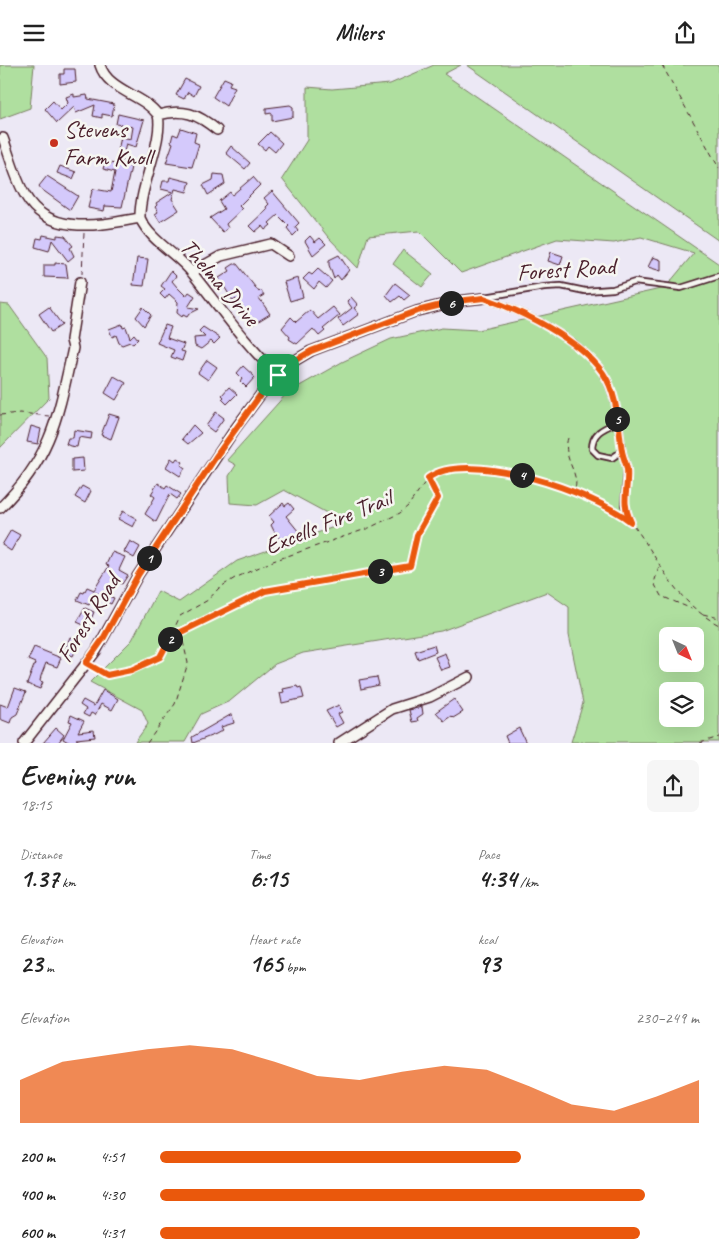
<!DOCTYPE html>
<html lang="en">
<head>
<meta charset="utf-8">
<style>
	body { margin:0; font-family:Caveat,sans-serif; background:#f6f6f6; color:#222; height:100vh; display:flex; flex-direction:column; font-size:19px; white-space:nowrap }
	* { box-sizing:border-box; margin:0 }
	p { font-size:16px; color:#767676 }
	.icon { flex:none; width:28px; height:28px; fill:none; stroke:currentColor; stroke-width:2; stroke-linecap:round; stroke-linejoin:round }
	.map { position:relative; height:678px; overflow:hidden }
	.details { display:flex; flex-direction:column; background:#fff; flex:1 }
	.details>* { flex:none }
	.needle { width:32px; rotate:137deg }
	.buttons { position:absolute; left:659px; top:562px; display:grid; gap:10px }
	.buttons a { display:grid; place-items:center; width:45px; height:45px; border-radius:8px; background:#fff; box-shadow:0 5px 20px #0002; font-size:25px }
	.pin { position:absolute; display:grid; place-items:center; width:42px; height:42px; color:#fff; margin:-21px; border-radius:10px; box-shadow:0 2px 8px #0006 }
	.km { position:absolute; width:25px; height:25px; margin:-12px; border-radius:50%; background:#222; color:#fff; font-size:14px; line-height:25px; text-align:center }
	.round { display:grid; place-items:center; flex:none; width:52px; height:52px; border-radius:8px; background:#f6f6f6 }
	.head { display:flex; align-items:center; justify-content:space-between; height:85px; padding:0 20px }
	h1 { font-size:28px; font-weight:700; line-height:38px }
	.metrics { display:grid; grid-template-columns:repeat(3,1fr); gap:8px; height:85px; padding:5px 20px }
	.metrics div { display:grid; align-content:center }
	.metrics b { font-size:25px; font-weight:700 }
	.metrics small { font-size:14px; font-weight:400 }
	.metrics p { font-size:14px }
	.chart { height:140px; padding:10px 20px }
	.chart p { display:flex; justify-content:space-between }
	.chart svg { width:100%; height:90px; margin-top:5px; fill:#ea580c; opacity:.7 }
	ul { padding:0 20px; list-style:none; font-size:16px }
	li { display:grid; grid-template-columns:80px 60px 1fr; align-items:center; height:38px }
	li i { height:12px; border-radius:6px; background:#ea580c }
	header { display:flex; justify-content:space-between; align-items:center; height:65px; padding:0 20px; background:#fff; font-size:22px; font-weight:700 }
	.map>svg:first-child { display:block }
	.green { fill:#afdf9f; stroke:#7c7f65; fill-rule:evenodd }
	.building { fill:#d4c9fb; stroke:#4a1f2b }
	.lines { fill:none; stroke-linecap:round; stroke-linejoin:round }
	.service-casing { stroke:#4a1f2b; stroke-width:8 }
	.minor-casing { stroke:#4a1f2b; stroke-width:12 }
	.path { stroke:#4a1f2b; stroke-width:1; stroke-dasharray:5 4; stroke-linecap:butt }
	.service { stroke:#f6f6f2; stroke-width:4.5 }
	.minor { stroke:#f6f6f2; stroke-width:9 }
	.route-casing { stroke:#fff; stroke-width:10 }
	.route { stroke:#ea580c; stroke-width:6 }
	.poi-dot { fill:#c8321e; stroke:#f6f6f2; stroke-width:2 }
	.labels { text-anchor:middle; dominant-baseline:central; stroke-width:5; stroke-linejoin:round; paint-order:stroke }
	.poi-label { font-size:24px; fill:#4a1f2b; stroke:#f6f6f2; text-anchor:start }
	.street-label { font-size:24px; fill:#4a1f2b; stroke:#f6f6f2 }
</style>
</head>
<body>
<header><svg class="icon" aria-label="menu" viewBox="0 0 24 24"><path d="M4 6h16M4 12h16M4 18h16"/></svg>Milers<svg class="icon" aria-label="share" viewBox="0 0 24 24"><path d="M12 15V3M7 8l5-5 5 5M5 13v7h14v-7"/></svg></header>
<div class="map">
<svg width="719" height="678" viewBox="0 0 719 678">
	<rect width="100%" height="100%" fill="#ece8f5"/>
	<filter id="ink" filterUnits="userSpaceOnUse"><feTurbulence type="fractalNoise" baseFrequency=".02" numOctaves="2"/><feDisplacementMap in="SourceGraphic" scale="10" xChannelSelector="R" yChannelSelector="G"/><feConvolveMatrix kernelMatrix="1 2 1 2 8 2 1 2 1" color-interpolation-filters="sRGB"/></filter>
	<g filter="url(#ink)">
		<path class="green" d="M0 0H34L30 43 0 54Z
			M434 0H461L444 9 719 199V677H571L583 638 569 570V542L547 527 441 566 303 588 275 599 230 636 201 649 185 677H135L148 659 142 645 90 617 132 575 158 526 179 537 237 496 334 462 337 459 336 453 284 425 257 440 230 438 229 411 236 400 227 395 287 328 342 297 391 274 442 263 478 265 665 223 694 188 641 172 614 178 557 174 461 208 419 166 368 171 358 203 328 172 282 114 307 75V22L332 24 390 19ZM668 571H695V599H668ZM668 626H695V654H668Z
			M467 0H719V176Z
			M403 185 433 209 422 222 393 199Z
			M0 239 9 240 47 293 49 333 0 383Z"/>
		<path class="building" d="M64 4H75L76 17 60 19V9H64Z
			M224 13 231 16 229 20 235 22 226 41 213 32Z
			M185 14 199 21 194 31 188 27 184 34 176 30Z
			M74 29V32L87 30 88 34 114 39 112 51 102 49V53L93 51 95 40 76 48 74 42 57 58 45 44 53 36 61 45 68 38 66 32Z
			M290 40 293 42V52L272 56V48L266 49V43Z
			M118 49 144 55 136 82 126 79 121 99 131 102 122 142 105 141 104 146 88 143 92 126 94 124 111 127 115 107 103 104 105 97 115 99 121 72 131 74 133 62 116 59Z
			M181 63 196 68 194 77 199 79 192 102 166 98 173 78 171 77 173 69 178 71Z
			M270 67 282 78 275 87 268 81 265 85 258 79Z
			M231 81 250 98 245 104 226 88Z
			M60 101 76 107 73 114 57 108Z
			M214 109 223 110 225 119 208 130 203 120 213 115Z
			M47 111 78 131 70 145 41 124 39 121Z
			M170 112 190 117 187 127 175 124 172 134 179 145 160 157 155 149 158 147 155 142 157 140 156 138 173 127 161 124 163 116H169Z
			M253 112 260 120 239 141 242 144 226 159 228 163 223 167 210 153 224 144 219 136 230 127 232 130Z
			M272 126 299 158 295 162 298 166 293 171 287 163 289 161 278 150 269 158 271 160 265 165 262 161 255 167 249 161 267 144 266 142 269 139 264 133Z
			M43 170 57 173V170L65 171 73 181 70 183 74 191 68 196 52 175 49 186 35 182 37 173 42 174Z
			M310 171 315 177 320 173 326 179 313 190 305 176Z
			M551 187 563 191 560 200 548 196Z
			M339 190 349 205 341 215 337 210 334 214 329 200V195Z
			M653 192 661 195V206L648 202Z
			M137 193 148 194 144 221 133 220Z
			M55 198 66 199 68 213 44 212V200H55Z
			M234 199H237L259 227 261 225 264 230 259 233 270 249 252 260 236 234 233 236 219 213 230 206 228 203Z
			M318 204 332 216 326 223 319 217 314 224 303 214 309 208 312 210Z
			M171 206 176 211 172 216 177 222 186 231 189 227 195 231 188 242 199 244 189 249 187 252 183 250 182 252 177 248 178 237 169 229 165 234 160 229 165 224 161 221Z
			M298 213 303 232 290 236 284 217Z
			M395 218 410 230 404 235 400 231 392 237 386 230Z
			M351 232 358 240 354 243 359 249 343 261 338 254 352 243 347 236Z
			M49 242 62 260 51 267 39 249Z
			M143 242 151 250 144 261 136 252Z
			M333 242 340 250 323 264 325 266 319 271 313 264 297 279 289 274 290 272 282 263 291 252 296 257 310 245 318 254Z
			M122 259 123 263 126 262 130 273 134 269 138 274 133 279 130 277 122 280 119 278 116 270 112 272 109 264Z
			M165 260 171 262 167 273 184 279 181 286 185 287 182 296 171 292 174 285 157 278Z
			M203 262 220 273 214 279 211 276 201 284 195 281 194 273 205 272 199 266Z
			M207 295 217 302 208 315 198 308Z
			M243 301 255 312 246 322 240 316 242 313 237 308Z
			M114 311 126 318 116 335 105 328Z
			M229 322 237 329 227 339 222 334 224 332 222 330Z
			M216 347 224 353 214 367 206 361Z
			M109 349 119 352 111 374 101 370Z
			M193 360 201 368 188 379 182 374Z
			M31 361 41 364 38 379 27 377Z
			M74 365 92 368 91 374 79 372 77 382 70 381 66 379 68 373H73Z
			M83 393 84 406 72 407V394Z
			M171 393 175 396 177 393 183 397 181 400 185 403 180 411 166 402Z
			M158 418 165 423 167 420 181 429 177 434 170 429 156 457 145 449 155 432 151 429Z
			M82 421 91 426 85 438 75 432Z
			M283 438 285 441 289 438 294 444 286 451 299 467 287 476 284 473 281 475 274 466 271 460 274 457 269 451Z
			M123 446 137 454 133 462 118 454Z
			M11 465 20 470 11 486 2 480Z
			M130 476 140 482 134 493 124 487Z
			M112 487 125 492 119 505 128 510 122 519 116 516 108 531 114 533 111 539 105 536 107 532 94 527 89 540 77 535 81 527 84 528 87 522 94 525 109 501 106 500Z
			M85 543 94 547 88 562 77 557Z
			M70 572 80 576 73 591 64 587Z
			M434 580 436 587 418 594 415 586Z
			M34 582 61 593 57 602 46 598 41 611 40 616 43 617 40 624 27 619 35 598 28 595Z
			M445 588 450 602 441 605 435 592Z
			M377 612 379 620 361 624 359 615Z
			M297 621 298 623 301 622 304 633 282 638 280 628 284 627 283 624Z
			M15 623 26 627 17 649 12 652 10 658 0 654V639L8 642Z
			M103 625 118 634 112 645 101 639 95 650 91 648 89 652 83 649 86 644 80 640 83 635 94 641Z
			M454 634 463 647 453 653 451 651 444 656 436 647Z
			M339 640 342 647 338 649 343 658 336 662 326 646Z
			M422 642 423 649 417 653 418 656 412 657 409 645Z
			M232 649 234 658 221 662 223 665 216 669 193 678 192 672Z
			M71 650 84 656 78 667 94 665 95 672 76 674 83 678H70L63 674 72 657 69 656Z
			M56 663 64 670 58 678H43Z
			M519 663 526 678H508L505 671Z"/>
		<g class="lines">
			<defs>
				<path id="service" d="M485 232 544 222 561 221 585 226 613 224 635 217 681 223 719 211
					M484 233C522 246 580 274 603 308 617 330 619 361 622 386L612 393 598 390 592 384C592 367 604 363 618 357
					M622 386 627 404 624 440 631 457"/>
				<path id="minor" d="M100 0C108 26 143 29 158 50 164 75 139 122 140 153
					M158 50C183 43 198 49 217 65
					M3 73C10 92 15 113 25 130 49 172 100 160 140 153 151 177 178 189 193 209 221 244 245 279 278 310
					M192 207 221 191 271 179 289 191
					M0 443C52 392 58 351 73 283L71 275 80 217
					M24 678 96 586 138 510 235 364 261 329 289 299 311 286 417 246 457 236 484 233
					M339 678 392 644 430 632 469 612"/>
			</defs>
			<use href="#service" class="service-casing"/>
			<use href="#minor" class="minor-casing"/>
			<path class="path" d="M662 0 719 103
				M82 209 84 168
				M0 350 20 348 49 351
				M568 373C561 395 582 408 574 427
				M634 461C663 500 673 535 719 560
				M659 502 654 518 661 531 692 544
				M703 549 719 553
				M173 569 181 567 265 526 410 501 417 470 438 433 428 413
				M93 603 107 610 131 605 160 592 165 584 180 551 208 535 219 523 235 513 273 496 369 463 400 448 408 441 428 413 440 407 456 404 483 405 528 411 594 436 620 448
				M147 678 175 639 188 598 181 568
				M700 678 719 672"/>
			<use href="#service" class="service"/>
			<use href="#minor" class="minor"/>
		</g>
	</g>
	<g class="lines" filter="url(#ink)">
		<defs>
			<path id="route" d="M484 233C522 246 579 274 603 308 618 330 618 360 622 386 623 392 626 398 627 404 629 426 620 434 631 457 595 428 469 383 428 413L438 433 417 470 410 501 265 526 181 567 172 569 160 592 131 605 107 610 86 598 103 574 138 510 217 390 261 329 289 299 311 286 417 246 457 236Z"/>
		</defs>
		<use href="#route" class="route-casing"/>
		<use href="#route" class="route"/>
	</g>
	<circle class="poi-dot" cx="54" cy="78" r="5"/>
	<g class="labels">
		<g class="poi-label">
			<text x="64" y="64">Stevens<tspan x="64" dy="28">Farm Knoll</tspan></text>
		</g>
		<g class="street-label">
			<text transform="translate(566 204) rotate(-4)">Forest Road</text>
			<text transform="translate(220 217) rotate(49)">Thelma Drive</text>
			<text transform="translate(328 457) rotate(-22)">Excells Fire Trail</text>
			<text transform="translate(88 553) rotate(-58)">Forest Road</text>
		</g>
	</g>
</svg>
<div class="buttons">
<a><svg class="needle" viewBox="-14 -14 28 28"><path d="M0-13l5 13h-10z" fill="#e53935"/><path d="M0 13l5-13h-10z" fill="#767676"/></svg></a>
<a><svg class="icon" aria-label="layers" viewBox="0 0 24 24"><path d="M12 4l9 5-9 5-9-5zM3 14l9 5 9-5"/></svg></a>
</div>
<div class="pin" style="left:278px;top:310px;background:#1e9e55"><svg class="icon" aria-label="arrive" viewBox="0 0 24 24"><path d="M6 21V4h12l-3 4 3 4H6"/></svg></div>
<b class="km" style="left:149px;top:493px">1</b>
<b class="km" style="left:170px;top:574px">2</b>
<b class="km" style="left:380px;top:506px">3</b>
<b class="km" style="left:522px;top:410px">4</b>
<b class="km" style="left:617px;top:354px">5</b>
<b class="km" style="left:451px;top:238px">6</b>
</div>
<section class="details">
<div class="head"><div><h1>Evening run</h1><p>18:15</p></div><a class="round"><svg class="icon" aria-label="share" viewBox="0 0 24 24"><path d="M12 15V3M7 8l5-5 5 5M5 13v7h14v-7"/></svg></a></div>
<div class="metrics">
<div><p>Distance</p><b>1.37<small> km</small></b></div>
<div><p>Time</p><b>6:15</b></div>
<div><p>Pace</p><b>4:34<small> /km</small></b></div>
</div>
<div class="metrics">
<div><p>Elevation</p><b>23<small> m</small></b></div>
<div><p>Heart rate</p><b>165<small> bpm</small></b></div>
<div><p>kcal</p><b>93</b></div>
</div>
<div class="chart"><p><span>Elevation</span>230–249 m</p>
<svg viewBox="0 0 160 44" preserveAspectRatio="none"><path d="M0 44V23L10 14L20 11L30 8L40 6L50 8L60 14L70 21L80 23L90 19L100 16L110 18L120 26L130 35L140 38L150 31L160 23V44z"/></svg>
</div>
<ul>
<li><b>200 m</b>4:51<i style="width:67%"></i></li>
<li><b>400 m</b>4:30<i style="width:90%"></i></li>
<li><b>600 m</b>4:31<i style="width:89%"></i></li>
</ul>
</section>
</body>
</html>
